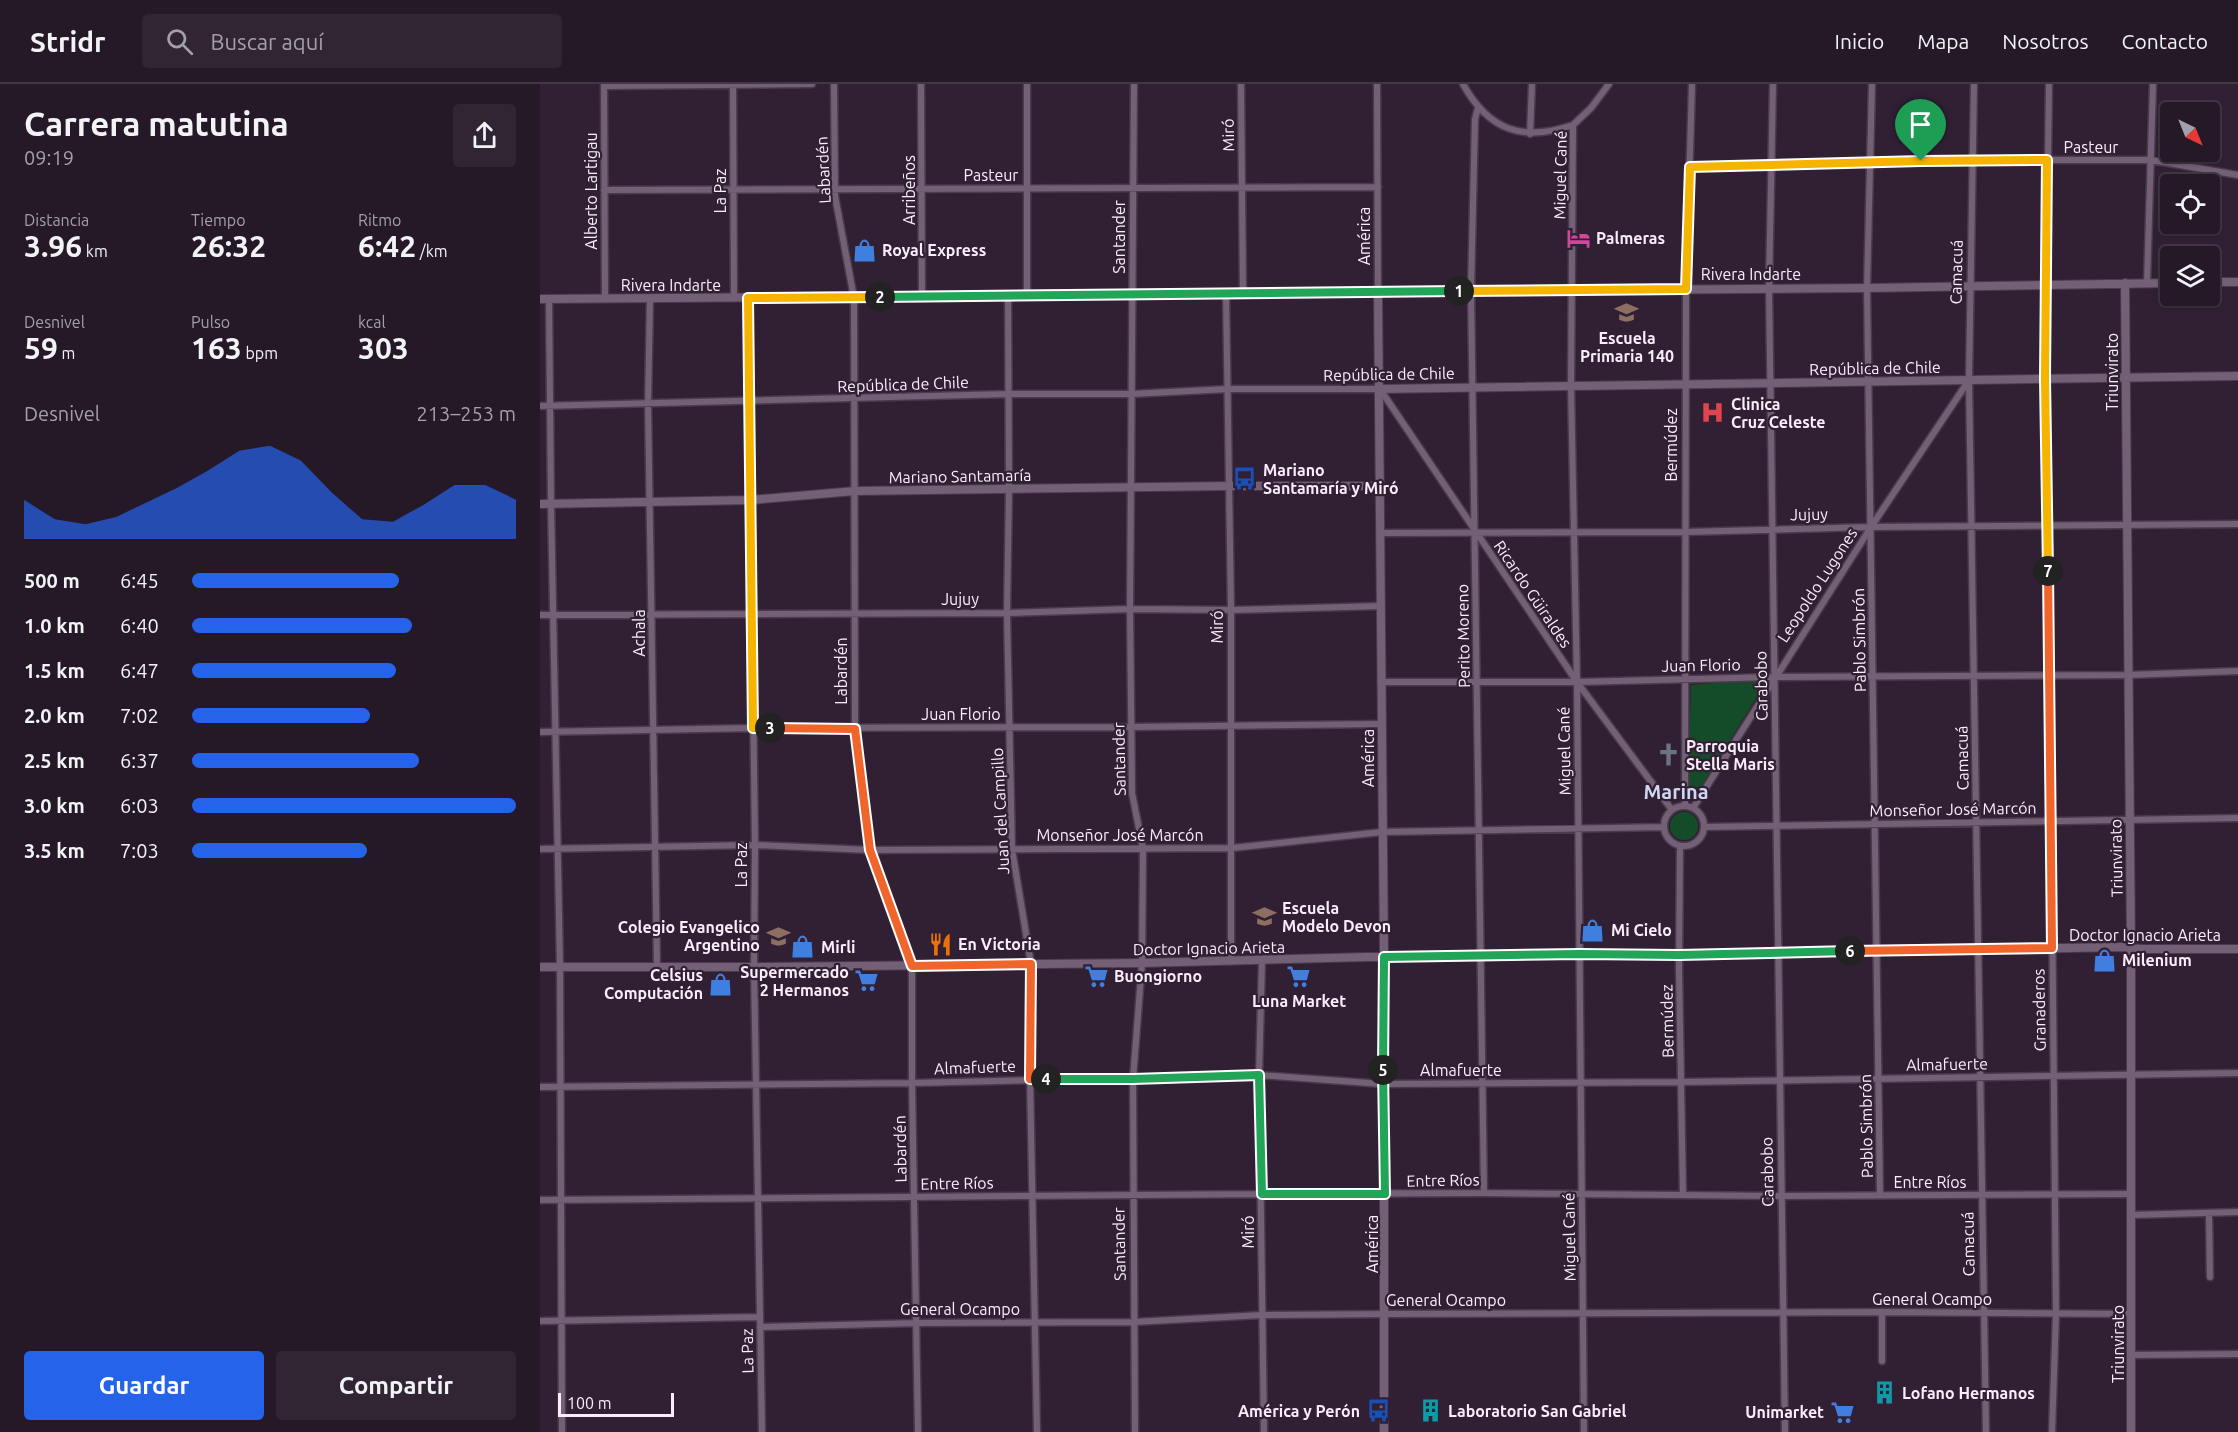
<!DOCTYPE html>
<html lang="es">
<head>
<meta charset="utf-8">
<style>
	body { margin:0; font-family:Ubuntu,sans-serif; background:#312533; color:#f1f3f6; height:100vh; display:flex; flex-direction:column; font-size:22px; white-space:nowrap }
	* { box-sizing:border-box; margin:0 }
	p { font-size:20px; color:#a3a0a7 }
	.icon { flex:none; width:33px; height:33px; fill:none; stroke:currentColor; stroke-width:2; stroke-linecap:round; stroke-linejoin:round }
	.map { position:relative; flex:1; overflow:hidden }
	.sheet { display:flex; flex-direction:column; background:#251827; width:540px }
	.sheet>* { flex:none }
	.needle { width:39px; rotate:137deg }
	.tools { position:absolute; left:1620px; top:18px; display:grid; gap:12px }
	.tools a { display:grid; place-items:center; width:60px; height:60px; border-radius:6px; background:#251827; box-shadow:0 2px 4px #0004,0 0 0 2px #423744; font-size:30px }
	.scale { position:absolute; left:18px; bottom:15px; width:116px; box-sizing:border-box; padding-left:6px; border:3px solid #f9edfa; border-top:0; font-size:16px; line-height:21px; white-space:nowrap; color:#f9edfa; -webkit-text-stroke:4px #312034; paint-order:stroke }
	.pin { position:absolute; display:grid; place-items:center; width:51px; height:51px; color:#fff; margin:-62px -26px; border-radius:50% 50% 50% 0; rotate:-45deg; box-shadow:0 0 6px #0007 }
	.pin .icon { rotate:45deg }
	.km { position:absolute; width:30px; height:30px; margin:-15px; border-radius:50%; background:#222; color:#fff; font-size:16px; line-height:30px; text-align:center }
	.round { display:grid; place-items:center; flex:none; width:63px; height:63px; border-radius:6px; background:#312533 }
	.summary { display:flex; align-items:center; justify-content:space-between; height:102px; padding:0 24px }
	h1 { font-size:33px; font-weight:700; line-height:45px }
	.metrics { display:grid; grid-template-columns:repeat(3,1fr); gap:9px; height:102px; padding:6px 24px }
	.metrics div { display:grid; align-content:center }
	.metrics b { font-size:30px; font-weight:700 }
	.metrics small { font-size:16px; font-weight:400 }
	.metrics p { font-size:16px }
	.chart { height:168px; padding:12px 24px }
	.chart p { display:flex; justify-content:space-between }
	.chart svg { width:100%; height:108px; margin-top:6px; fill:#2563eb; opacity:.7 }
	.cta { display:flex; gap:12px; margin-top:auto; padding:12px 24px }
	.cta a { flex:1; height:69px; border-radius:6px; background:#2563eb; color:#fff; font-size:24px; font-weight:700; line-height:69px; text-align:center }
	.cta a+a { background:#312533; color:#f1f3f6 }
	ul { padding:0 24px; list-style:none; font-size:20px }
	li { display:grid; grid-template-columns:96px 72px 1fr; align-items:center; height:45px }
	li i { height:15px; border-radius:8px; background:#2563eb }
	header { display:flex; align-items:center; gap:36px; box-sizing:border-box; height:84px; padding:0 30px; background:#251827; border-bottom:2px solid #423744 }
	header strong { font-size:28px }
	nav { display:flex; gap:33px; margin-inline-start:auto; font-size:21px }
	.search { width:420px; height:54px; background:#312533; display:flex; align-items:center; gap:15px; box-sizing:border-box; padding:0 21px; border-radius:6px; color:#a3a0a7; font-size:22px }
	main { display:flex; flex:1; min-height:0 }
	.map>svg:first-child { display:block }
	.green { fill:#144b28 }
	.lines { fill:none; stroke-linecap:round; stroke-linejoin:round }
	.minor-casing { stroke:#4a3b4c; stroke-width:9 }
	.tertiary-casing { stroke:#4a3b4c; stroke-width:10 }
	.minor { stroke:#735f76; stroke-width:6 }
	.tertiary { stroke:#735f76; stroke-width:8 }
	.split-1-casing { stroke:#fff; stroke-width:12 }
	.split-2-casing { stroke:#fff; stroke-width:12 }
	.split-3-casing { stroke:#fff; stroke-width:12 }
	.split-4-casing { stroke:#fff; stroke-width:12 }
	.split-5-casing { stroke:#fff; stroke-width:12 }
	.split-6-casing { stroke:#fff; stroke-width:12 }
	.split-7-casing { stroke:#fff; stroke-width:12 }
	.split-8-casing { stroke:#fff; stroke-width:12 }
	.split-1 { stroke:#f5b400; stroke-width:8 }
	.split-2 { stroke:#22a559; stroke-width:8 }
	.split-3 { stroke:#f5b400; stroke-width:8 }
	.split-4 { stroke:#f0652b; stroke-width:8 }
	.split-5 { stroke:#22a559; stroke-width:8 }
	.split-6 { stroke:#22a559; stroke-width:8 }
	.split-7 { stroke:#f0652b; stroke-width:8 }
	.split-8 { stroke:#f5b400; stroke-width:8 }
	.labels { text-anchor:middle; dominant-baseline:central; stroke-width:4.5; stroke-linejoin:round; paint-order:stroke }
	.street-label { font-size:16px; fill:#f9edfa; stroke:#312034 }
	.poi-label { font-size:16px; font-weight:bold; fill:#f9edfa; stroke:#312034; text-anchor:start }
	.quarter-label { font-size:20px; font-weight:bold; fill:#cfd6f2; stroke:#312034 }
</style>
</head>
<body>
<header>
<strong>Stridr</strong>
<div class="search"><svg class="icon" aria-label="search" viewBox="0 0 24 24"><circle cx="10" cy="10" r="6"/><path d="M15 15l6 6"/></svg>Buscar aquí</div>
<nav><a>Inicio</a><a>Mapa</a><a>Nosotros</a><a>Contacto</a></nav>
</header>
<main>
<section class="sheet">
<div class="summary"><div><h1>Carrera matutina</h1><p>09:19</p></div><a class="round"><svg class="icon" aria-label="share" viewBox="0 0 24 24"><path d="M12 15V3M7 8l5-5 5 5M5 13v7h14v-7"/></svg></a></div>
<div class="metrics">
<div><p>Distancia</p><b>3.96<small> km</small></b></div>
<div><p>Tiempo</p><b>26:32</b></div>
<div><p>Ritmo</p><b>6:42<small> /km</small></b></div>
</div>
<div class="metrics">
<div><p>Desnivel</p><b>59<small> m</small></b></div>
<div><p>Pulso</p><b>163<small> bpm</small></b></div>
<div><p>kcal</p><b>303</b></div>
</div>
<div class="chart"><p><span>Desnivel</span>213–253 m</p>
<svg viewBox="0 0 160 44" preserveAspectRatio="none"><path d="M0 44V28L10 36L20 38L30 35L40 29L50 23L60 16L70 8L80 6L90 12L100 25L110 36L120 37L130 30L140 22L150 22L160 28V44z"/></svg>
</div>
<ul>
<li><b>500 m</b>6:45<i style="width:64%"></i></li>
<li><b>1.0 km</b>6:40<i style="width:68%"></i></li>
<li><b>1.5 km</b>6:47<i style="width:63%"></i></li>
<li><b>2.0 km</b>7:02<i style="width:55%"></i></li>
<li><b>2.5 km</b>6:37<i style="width:70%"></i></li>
<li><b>3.0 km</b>6:03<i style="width:100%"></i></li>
<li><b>3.5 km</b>7:03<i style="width:54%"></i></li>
</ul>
<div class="cta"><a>Guardar</a><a>Compartir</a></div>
</section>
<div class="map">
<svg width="1698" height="1348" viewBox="0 0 1698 1348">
	<rect width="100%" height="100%" fill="#312034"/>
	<path class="green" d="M1222 595 1226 598 1158 708 1152 710 1148 703 1151 601Z
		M1130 742a14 14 0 1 1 28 0a14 14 0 1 1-28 0Z"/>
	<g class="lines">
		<defs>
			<path id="minor" d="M64 0 65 215
				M193 0 194 214
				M294 0 295 112 314 214 315 645 330 766 369 872 372 888V999L378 1348
				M381 0 382 212
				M487 0V211
				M594 0 590 525 592 709 603 765 602 879 593 995 595 1348
				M701 0 703 209
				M837 0 838 208
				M923 0C949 47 983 58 1033 41
				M1233 0 1229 203 1245 1348
				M1332 0 1327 204 1340 1111
				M1434 0 1429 296 1446 1348
				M1509 0 1505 294 1510 591 1516 1230 1512 1348
				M64 2 272 0
				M938 24 935 35 931 206 944 1109
				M990 50 992 0
				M1150 83 1432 76H1611L1698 91
				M64 106 838 103
				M1607 199 1613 0
				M686 209 691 526V877
				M468 212 469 405 467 529 472 765 491 880 490 995 497 1348
				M208 214 215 761 214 883 222 1348
				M9 215 11 420 20 883 22 1348
				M110 215 108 320 117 882
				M0 322 468 310H591L688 305H840L1037 598 1132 726
				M840 449 1145 448 1331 443 1698 440
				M0 531 467 529 590 525 691 526 841 522
				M841 598H1037L1234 593 1587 591 1698 587
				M0 648 213 644 592 643 841 640
				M1145 722 1146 205 1152 0
				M1124 742a20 20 0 1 1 40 0a20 20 0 1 1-40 0Z
				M1153 724 1331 443 1429 296
				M1164 743 1698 734
				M1140 762 1139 885 1143 1111
				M0 765 215 761 330 766 692 764 842 748 1124 743
				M722 877 719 991 724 1348
				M0 1003 372 999 719 991 843 1000 1142 998 1698 989
				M0 1116 722 1110 944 1109 1241 1112 1591 1110
				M1669 1129 1670 1193
				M1591 1131 1698 1128
				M0 1237 220 1233
				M220 1243 377 1239 594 1238 722 1231 845 1230 1342 1228 1591 1230
				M1591 1271 1698 1270
				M1342 1277V1228
				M1044 1348 1037 598 1031 302 1033 41 1051 24 1069 0"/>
			<path id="tertiary" d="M1670 198H1698
				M1585 199 1591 865V1348
				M838 208 844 873V1348
				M0 215 1327 204 1630 199
				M840 305 1698 292
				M0 420 211 416 315 407 689 402H840
				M0 883H214L602 879 827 873 1040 870 1139 871 1582 863 1600 865H1698"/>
		</defs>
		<use href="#minor" class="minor-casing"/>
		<use href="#tertiary" class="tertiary-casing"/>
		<use href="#minor" class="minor"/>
		<use href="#tertiary" class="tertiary"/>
	</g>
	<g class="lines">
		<defs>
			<path id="split-1" d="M919 207 1146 205 1150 83 1381 77"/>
			<path id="split-2" d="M340 213 919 207"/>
			<path id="split-3" d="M230 644H213L208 214 340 213"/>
			<path id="split-4" d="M230 644 315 645 330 766 372 882 491 880 490 995H506"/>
			<path id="split-5" d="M506 995H593L719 991 722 1110H845L843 986"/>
			<path id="split-6" d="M843 986 844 873 1040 870 1139 871 1310 867"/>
			<path id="split-7" d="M1310 867 1512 864 1508 487"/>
			<path id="split-8" d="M1381 77 1507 76 1505 294 1508 487"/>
		</defs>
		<use href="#split-1" class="split-1-casing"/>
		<use href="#split-2" class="split-2-casing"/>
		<use href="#split-3" class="split-3-casing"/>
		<use href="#split-4" class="split-4-casing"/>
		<use href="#split-5" class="split-5-casing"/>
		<use href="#split-6" class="split-6-casing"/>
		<use href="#split-7" class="split-7-casing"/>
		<use href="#split-8" class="split-8-casing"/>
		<use href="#split-1" class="split-1"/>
		<use href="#split-2" class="split-2"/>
		<use href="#split-3" class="split-3"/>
		<use href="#split-4" class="split-4"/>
		<use href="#split-5" class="split-5"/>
		<use href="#split-6" class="split-6"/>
		<use href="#split-7" class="split-7"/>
		<use href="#split-8" class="split-8"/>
	</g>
	<defs>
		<symbol id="hotel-bare" viewBox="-9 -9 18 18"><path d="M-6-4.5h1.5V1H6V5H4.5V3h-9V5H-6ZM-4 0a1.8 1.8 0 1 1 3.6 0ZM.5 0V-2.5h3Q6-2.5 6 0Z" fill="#d1479c" stroke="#312034" stroke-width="2.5" paint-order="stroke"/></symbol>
		<symbol id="shop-bare" viewBox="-9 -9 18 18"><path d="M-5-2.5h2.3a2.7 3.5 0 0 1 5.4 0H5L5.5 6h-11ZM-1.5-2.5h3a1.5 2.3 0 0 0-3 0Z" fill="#3f7fe0" stroke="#312034" stroke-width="2.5" paint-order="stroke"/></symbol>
		<symbol id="school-bare" viewBox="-9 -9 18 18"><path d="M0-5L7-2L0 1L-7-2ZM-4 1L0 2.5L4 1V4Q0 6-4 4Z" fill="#8d6e63" stroke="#312034" stroke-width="2.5" paint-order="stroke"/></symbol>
		<symbol id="hospital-bare" viewBox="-9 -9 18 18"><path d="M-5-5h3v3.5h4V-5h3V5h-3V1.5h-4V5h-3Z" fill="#e0444e" stroke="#312034" stroke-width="2.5" paint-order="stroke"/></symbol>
		<symbol id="bus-bare" viewBox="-9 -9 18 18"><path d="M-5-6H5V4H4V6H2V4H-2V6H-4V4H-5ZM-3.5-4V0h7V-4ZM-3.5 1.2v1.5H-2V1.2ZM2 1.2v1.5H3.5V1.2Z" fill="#1a4fb4" stroke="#312034" stroke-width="2.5" paint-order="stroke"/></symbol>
		<symbol id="church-bare" viewBox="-9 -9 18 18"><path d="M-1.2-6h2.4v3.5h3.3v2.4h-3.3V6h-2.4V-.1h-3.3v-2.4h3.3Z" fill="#6b7280" stroke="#312034" stroke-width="2.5" paint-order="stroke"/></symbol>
		<symbol id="restaurant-bare" viewBox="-9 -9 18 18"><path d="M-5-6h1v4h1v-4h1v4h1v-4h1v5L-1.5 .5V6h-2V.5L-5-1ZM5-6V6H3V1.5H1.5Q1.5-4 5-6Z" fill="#e8710a" stroke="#312034" stroke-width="2.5" paint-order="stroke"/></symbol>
		<symbol id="supermarket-bare" viewBox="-9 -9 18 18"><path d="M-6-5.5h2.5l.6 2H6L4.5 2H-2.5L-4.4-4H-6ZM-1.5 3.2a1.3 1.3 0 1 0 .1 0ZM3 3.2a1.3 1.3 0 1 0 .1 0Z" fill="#3f7fe0" stroke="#312034" stroke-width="2.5" paint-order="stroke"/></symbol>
		<symbol id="building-bare" viewBox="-9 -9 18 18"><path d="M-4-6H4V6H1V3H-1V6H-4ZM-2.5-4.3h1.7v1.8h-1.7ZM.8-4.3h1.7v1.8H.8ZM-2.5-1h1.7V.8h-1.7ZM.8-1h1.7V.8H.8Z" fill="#0f9aa8" stroke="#312034" stroke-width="2.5" paint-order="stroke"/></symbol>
	</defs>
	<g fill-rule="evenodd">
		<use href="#hotel-bare" x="1022" y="138" width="33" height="33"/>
		<use href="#shop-bare" x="308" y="150" width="33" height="33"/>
		<use href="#school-bare" x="1070" y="212" width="33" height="33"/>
		<use href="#hospital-bare" x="1156" y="312" width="33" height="33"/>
		<use href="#bus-bare" x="688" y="378" width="33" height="33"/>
		<use href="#church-bare" x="1112" y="654" width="33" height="33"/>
		<use href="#school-bare" x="708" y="816" width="33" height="33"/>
		<use href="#shop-bare" x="1036" y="830" width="33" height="33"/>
		<use href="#school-bare" x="222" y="836" width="33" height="33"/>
		<use href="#restaurant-bare" x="384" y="844" width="33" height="33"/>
		<use href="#shop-bare" x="246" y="846" width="33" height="33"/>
		<use href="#shop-bare" x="1548" y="860" width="33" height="33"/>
		<use href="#supermarket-bare" x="540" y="876" width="33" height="33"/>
		<use href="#supermarket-bare" x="742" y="876" width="33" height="33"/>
		<use href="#supermarket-bare" x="310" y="880" width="33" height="33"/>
		<use href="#shop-bare" x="164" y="884" width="33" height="33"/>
		<use href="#building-bare" x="1328" y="1292" width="33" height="33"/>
		<use href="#bus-bare" x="822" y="1310" width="33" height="33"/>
		<use href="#building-bare" x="874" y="1310" width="33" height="33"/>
		<use href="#supermarket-bare" x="1286" y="1312" width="33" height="33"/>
	</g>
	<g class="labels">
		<g class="street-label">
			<text transform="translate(688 51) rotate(-91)">Miró</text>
			<text x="1551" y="63">Pasteur</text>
			<text transform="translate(283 86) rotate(-93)">Labardén</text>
			<text x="451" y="91">Pasteur</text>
			<text transform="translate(1020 91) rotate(-89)">Miguel Cané</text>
			<text transform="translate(369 106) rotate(-90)">Arribeños</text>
			<text transform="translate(51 107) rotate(-90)">Alberto Lartigau</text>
			<text transform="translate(180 107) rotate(-90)">La Paz</text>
			<text transform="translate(824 152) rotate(-90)">América</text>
			<text transform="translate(579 153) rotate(-90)">Santander</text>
			<text transform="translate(1416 188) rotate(-89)">Camacuá</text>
			<text x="1211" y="190">Rivera Indarte</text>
			<text x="131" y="201">Rivera Indarte</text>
			<text transform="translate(1335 284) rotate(-1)">República de Chile</text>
			<text transform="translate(1572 288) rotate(-90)">Triunvirato</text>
			<text transform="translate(849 290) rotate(-1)">República de Chile</text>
			<text transform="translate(363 300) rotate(-2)">República de Chile</text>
			<text transform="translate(1131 361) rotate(-90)">Bermúdez</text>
			<text transform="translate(420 392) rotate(-1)">Mariano Santamaría</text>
			<text transform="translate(1269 430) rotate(-1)">Jujuy</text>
			<text transform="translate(1277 501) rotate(-57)">Leopoldo Lugones</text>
			<text transform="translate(993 510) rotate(56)">Ricardo Güiraldes</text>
			<text x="420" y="515">Jujuy</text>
			<text transform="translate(677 543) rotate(-90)">Miró</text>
			<text transform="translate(99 549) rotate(-90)">Achala</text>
			<text transform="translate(923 552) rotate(-91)">Perito Moreno</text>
			<text transform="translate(1319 556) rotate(-91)">Pablo Simbrón</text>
			<text transform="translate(1161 581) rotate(-1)">Juan Florio</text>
			<text transform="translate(301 587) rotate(-90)">Labardén</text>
			<text transform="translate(1221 602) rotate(-91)">Carabobo</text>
			<text x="421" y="630">Juan Florio</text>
			<text transform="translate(1024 667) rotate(-91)">Miguel Cané</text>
			<text transform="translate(828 674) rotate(-90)">América</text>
			<text transform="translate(1422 674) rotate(-91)">Camacuá</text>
			<text transform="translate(579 675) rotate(-91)">Santander</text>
			<text transform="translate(1413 725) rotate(-1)">Monseñor José Marcón</text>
			<text transform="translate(460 727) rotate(-93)">Juan del Campillo</text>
			<text x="580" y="751">Monseñor José Marcón</text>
			<text transform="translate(1576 774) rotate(-91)">Triunvirato</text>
			<text transform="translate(201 781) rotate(-90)">La Paz</text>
			<text x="1605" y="851">Doctor Ignacio Arieta</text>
			<text transform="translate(669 864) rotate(-1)">Doctor Ignacio Arieta</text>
			<text transform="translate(1499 926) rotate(-91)">Granaderos</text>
			<text transform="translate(1127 937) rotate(-91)">Bermúdez</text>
			<text transform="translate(1407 980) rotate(-1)">Almafuerte</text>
			<text transform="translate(435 983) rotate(-2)">Almafuerte</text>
			<text x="921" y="986">Almafuerte</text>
			<text transform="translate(1326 1042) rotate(-91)">Pablo Simbrón</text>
			<text transform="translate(360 1065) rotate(-91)">Labardén</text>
			<text transform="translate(1227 1088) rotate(-91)">Carabobo</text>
			<text transform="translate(903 1096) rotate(-1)">Entre Ríos</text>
			<text x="1390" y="1098">Entre Ríos</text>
			<text transform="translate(417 1099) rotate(-1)">Entre Ríos</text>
			<text transform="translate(708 1148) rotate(-90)">Miró</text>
			<text transform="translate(1029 1153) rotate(-91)">Miguel Cané</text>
			<text transform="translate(579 1160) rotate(-91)">Santander</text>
			<text transform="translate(832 1160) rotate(-90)">América</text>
			<text transform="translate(1428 1160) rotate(-91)">Camacuá</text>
			<text x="1392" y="1215">General Ocampo</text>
			<text x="906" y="1216">General Ocampo</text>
			<text x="420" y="1225">General Ocampo</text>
			<text transform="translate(1578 1260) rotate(-90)">Triunvirato</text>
			<text transform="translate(207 1267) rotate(-91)">La Paz</text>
		</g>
		<g class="poi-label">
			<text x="1056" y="154">Palmeras</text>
			<text x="342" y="166">Royal Express</text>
			<text x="1087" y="254" text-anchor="middle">Escuela<tspan x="1087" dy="18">Primaria 140</tspan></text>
			<text x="1191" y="320">Clinica<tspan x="1191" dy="18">Cruz Celeste</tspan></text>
			<text x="723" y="386">Mariano<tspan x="723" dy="18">Santamaría y Miró</tspan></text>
			<text x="1146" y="662">Parroquia<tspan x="1146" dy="18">Stella Maris</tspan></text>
			<text x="742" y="824">Escuela<tspan x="742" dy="18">Modelo Devon</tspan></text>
			<text x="220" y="843" text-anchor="end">Colegio Evangelico<tspan x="220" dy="18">Argentino</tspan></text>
			<text x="1071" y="846">Mi Cielo</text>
			<text x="418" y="860">En Victoria</text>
			<text x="281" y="863">Mirli</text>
			<text x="1582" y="876">Milenium</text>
			<text x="309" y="888" text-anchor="end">Supermercado<tspan x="309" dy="18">2 Hermanos</tspan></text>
			<text x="163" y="891" text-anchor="end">Celsius<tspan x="163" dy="18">Computación</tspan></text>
			<text x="574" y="892">Buongiorno</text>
			<text x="759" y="917" text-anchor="middle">Luna Market</text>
			<text x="1362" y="1309">Lofano Hermanos</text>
			<text x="820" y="1327" text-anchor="end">América y Perón</text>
			<text x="908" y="1327">Laboratorio San Gabriel</text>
			<text x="1284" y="1328" text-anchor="end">Unimarket</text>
		</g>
		<g class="quarter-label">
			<text x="1136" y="707">Marina</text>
		</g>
	</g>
</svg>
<div class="tools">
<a><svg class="needle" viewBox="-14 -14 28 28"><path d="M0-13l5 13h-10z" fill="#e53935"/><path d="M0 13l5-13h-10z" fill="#a3a0a7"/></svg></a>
<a><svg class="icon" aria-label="locate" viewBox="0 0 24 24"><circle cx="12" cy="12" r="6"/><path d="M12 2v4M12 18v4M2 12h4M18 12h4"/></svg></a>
<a><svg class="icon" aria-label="layers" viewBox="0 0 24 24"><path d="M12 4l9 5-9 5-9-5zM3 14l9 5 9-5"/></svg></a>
</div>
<div class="scale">100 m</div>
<div class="pin" style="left:1381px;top:77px;background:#1e9e55"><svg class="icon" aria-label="arrive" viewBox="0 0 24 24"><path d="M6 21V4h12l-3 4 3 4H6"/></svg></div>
<b class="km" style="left:919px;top:207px">1</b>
<b class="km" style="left:340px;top:213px">2</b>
<b class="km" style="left:230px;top:644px">3</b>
<b class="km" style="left:506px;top:995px">4</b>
<b class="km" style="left:843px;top:986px">5</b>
<b class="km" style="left:1310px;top:867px">6</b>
<b class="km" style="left:1508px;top:487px">7</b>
</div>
</main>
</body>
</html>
